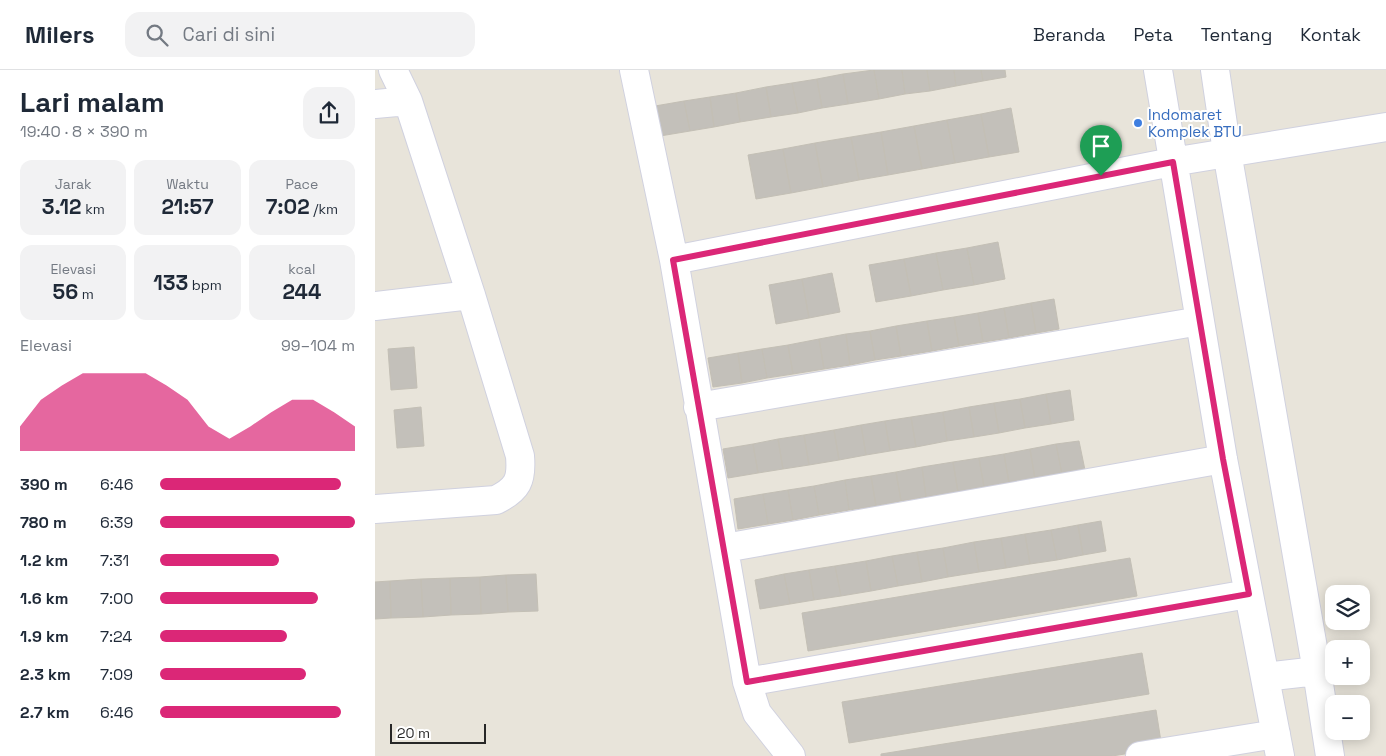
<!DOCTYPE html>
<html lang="id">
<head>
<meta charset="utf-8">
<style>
	body { margin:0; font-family:"Space Grotesk",sans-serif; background:#f2f2f3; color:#1f2937; height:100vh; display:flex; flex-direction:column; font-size:19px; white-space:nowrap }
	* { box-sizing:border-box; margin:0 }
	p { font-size:16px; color:#747a83 }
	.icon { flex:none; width:28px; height:28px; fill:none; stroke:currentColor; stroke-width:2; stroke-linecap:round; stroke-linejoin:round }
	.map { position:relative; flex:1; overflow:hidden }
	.sheet { display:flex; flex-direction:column; background:#fff; width:375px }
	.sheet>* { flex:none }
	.fabs { position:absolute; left:950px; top:515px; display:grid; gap:10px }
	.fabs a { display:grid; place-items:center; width:45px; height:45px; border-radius:10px; background:#fff; box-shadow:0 2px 12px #0003; font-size:25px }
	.scale { position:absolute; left:15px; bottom:12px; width:96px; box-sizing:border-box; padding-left:5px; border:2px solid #272727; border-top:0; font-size:14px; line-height:18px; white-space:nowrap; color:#272727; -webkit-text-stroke:4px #fff; paint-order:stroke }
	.pin { position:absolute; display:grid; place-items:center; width:42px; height:42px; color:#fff; margin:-51px -21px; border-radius:50% 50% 50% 0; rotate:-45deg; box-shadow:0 0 5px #0007 }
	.pin .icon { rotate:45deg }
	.round { display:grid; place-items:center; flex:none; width:52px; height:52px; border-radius:15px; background:#f2f2f3 }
	.overview { display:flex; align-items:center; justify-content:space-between; height:85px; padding:0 20px }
	h1 { font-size:28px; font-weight:700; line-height:38px }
	.stats { display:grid; grid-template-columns:repeat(3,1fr); gap:8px; height:85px; padding:5px 20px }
	.stats div { display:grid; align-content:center; border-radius:12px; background:#f2f2f3; text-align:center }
	.stats b { font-size:21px; font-weight:700 }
	.stats small { font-size:14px; font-weight:400 }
	.stats p { font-size:14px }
	.chart { height:140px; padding:10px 20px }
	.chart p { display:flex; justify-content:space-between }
	.chart svg { width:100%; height:90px; margin-top:5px; fill:#db2777; opacity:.7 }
	ul { padding:0 20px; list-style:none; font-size:16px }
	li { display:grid; grid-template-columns:80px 60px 1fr; align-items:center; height:38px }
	li i { height:12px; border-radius:6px; background:#db2777 }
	header { display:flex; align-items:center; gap:30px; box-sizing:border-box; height:70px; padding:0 25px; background:#fff; border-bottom:1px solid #e0e1e3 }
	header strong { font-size:24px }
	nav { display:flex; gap:28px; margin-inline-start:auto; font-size:18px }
	.search { width:350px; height:45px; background:#f2f2f3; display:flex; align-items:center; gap:12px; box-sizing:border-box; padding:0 18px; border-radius:15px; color:#747a83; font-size:19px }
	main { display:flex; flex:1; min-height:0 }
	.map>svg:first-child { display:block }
	.building { fill:#c3c0ba; stroke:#c3bfb5 }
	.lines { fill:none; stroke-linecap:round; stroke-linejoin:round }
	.street-casing { stroke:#d0d1df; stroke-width:30 }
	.street { stroke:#fff; stroke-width:28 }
	.route-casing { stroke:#fff; stroke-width:10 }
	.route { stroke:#db2777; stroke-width:6 }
	.shop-dot { fill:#3f7fe0; stroke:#fff; stroke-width:2 }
	.labels { text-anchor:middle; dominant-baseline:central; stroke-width:4; stroke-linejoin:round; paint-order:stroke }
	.shop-label { font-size:15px; fill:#366cbe; stroke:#fff; text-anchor:start }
</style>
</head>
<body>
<header>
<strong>Milers</strong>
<div class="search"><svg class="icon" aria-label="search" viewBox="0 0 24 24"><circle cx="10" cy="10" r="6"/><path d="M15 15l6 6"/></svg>Cari di sini</div>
<nav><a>Beranda</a><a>Peta</a><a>Tentang</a><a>Kontak</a></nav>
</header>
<main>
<section class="sheet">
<div class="overview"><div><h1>Lari malam</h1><p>19:40 · 8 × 390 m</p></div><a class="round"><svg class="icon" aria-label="share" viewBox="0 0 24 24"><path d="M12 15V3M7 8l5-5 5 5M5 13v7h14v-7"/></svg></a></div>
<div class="stats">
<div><p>Jarak</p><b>3.12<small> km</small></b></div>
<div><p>Waktu</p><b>21:57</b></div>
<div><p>Pace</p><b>7:02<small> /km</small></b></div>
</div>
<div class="stats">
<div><p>Elevasi</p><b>56<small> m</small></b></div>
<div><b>133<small> bpm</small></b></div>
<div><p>kcal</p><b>244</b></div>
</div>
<div class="chart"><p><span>Elevasi</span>99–104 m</p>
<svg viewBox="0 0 160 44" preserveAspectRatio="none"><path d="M0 44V32L10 19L20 12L30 6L40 6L50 6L60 6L70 12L80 19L90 32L100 38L110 32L120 25L130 19L140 19L150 25L160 32V44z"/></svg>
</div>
<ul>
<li><b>390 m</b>6:46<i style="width:93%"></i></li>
<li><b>780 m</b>6:39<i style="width:100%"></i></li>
<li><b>1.2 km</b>7:31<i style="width:61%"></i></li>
<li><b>1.6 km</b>7:00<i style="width:81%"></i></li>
<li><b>1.9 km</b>7:24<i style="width:65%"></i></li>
<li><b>2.3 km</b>7:09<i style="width:75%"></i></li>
<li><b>2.7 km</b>6:46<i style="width:93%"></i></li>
</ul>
</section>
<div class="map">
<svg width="1011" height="686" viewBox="0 0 1011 686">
	<rect width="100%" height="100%" fill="#e8e4da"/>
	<path class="building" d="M499 0 504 29 473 34 468 4Z
		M499 0H527L530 24 504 29Z
		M527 0H552L555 21 530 24Z
		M552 0H579L581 16 555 21Z
		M579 0H606L608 11 581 16Z
		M606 0H630L631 7 608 11Z
		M468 4 473 34 447 38 442 9Z
		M442 9 447 38 423 43 417 13Z
		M417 13 423 43 396 47 391 17Z
		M391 17 396 47 365 52 361 23Z
		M361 23 365 52 339 57 335 27Z
		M335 27 339 57 315 61 309 31Z
		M309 31 315 61 285 66 280 36Z
		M636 38 644 82 614 87 606 44Z
		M606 44 614 87 580 93 572 50Z
		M572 50 580 93 547 99 539 56Z
		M539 56 547 99 513 105 506 62Z
		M506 62 513 105 484 110 476 67Z
		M476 67 484 110 448 117 440 73Z
		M440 73 448 117 416 123 408 79Z
		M408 79 416 123 381 129 373 85Z
		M623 172 630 209 599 215 592 178Z
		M592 178 599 215 568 220 561 183Z
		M561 183 568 220 536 226 529 189Z
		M529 189 536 226 501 232 494 195Z
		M457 203 465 242 434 248 427 209Z
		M427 209 434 248 401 254 394 215Z
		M679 229 684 259 661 263 656 233Z
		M656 233 661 263 634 268 629 238Z
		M629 238 634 268 608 272 603 243Z
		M603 243 608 272 584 276 579 247Z
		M579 247 584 276 557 281 552 251Z
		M552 251 557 281 526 286 521 256Z
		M521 256 526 286 500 290 495 261Z
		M495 261 500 290 475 295 471 264Z
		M471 264 475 295 449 299 444 269Z
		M444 269 449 299 418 304 413 275Z
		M413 275 418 304 392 308 387 279Z
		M39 277 42 318 16 320 13 279Z
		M387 279 392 308 367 313 363 283Z
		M363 283 367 313 338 317 333 288Z
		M695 320 699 350 676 354 671 324Z
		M671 324 676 354 650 358 645 329Z
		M645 329 650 358 624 363 619 333Z
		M619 333 624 363 599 367 594 337Z
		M46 337 49 376 22 378 19 340Z
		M594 337 599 367 572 371 568 342Z
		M568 342 572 371 541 377 536 347Z
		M536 347 541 377 515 381 510 351Z
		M510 351 515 381 491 385 486 355Z
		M486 355 491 385 464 390 459 360Z
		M459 360 464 390 434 395 429 365Z
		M429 365 434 395 408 399 403 369Z
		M403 369 408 399 383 403 378 374Z
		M704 371 710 400 687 404 681 374Z
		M378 374 383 403 353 408 348 379Z
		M681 374 687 404 660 409 655 379Z
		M655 379 660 409 634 413 629 384Z
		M629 384 634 413 609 417 604 388Z
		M604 388 609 417 583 422 578 392Z
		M578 392 583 422 551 427 547 397Z
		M547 397 551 427 526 431 521 402Z
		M521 402 526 431 501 436 496 406Z
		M496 406 501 436 474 440 470 410Z
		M470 410 474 440 444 445 439 416Z
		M439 416 444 445 418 450 413 420Z
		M413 420 418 450 393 454 388 424Z
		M388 424 393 454 363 459 359 429Z
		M726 451 731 481 708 485 703 455Z
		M703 455 708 485 682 490 676 460Z
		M676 460 682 490 655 494 650 464Z
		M650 464 655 494 631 498 626 468Z
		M626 468 631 498 604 502 599 472Z
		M599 472 604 502 573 507 568 478Z
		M568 478 573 507 547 512 542 482Z
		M542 482 547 512 523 516 517 486Z
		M517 486 523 516 496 521 491 491Z
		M755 488 762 526 433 581 427 543Z
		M491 491 496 521 466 526 460 496Z
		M460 496 466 526 439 530 434 500Z
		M434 500 439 530 415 534 409 504Z
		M161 504 163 541 133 542 131 505Z
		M409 504 415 534 385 539 380 510Z
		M131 505 133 542 106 544 105 507Z
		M105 507 106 544 76 545 75 508Z
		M75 508 76 545 48 547 46 509Z
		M46 509 48 547 16 548 15 511Z
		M15 511 16 548 0 549V512Z
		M767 583 774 624 474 673 467 632Z
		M781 640 787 678 737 686H506V684Z"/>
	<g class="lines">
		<defs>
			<path id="street" d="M259 0 299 190 372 612 382 643 416 686
				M783 0 848 389 905 686
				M840 0 852 82 942 601 955 686
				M0 34 33 31
				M299 190 797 92 1011 57
				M0 236 96 225
				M323 337 825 251
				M0 439 121 430C143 419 147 410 145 386L96 225 33 31 18 0
				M350 478 848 389
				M890 607 942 601
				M372 612 873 524
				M765 686 901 664"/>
		</defs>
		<use href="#street" class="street-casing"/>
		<use href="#street" class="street"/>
	</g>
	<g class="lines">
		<defs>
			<path id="route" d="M798 92 848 389 874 524 372 612 298 190Z"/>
		</defs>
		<use href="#route" class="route-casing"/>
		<use href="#route" class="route"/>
	</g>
	<circle class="shop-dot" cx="763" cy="53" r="5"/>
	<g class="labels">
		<g class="shop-label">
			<text x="773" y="44">Indomaret<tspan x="773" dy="17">Komplek BTU</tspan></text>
		</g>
	</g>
</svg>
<div class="fabs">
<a><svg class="icon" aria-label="layers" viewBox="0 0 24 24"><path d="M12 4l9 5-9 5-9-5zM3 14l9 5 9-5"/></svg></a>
<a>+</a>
<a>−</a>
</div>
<div class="scale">20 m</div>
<div class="pin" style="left:726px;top:106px;background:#1e9e55"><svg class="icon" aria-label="arrive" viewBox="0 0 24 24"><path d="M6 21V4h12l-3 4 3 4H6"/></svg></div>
</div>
</main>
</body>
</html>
